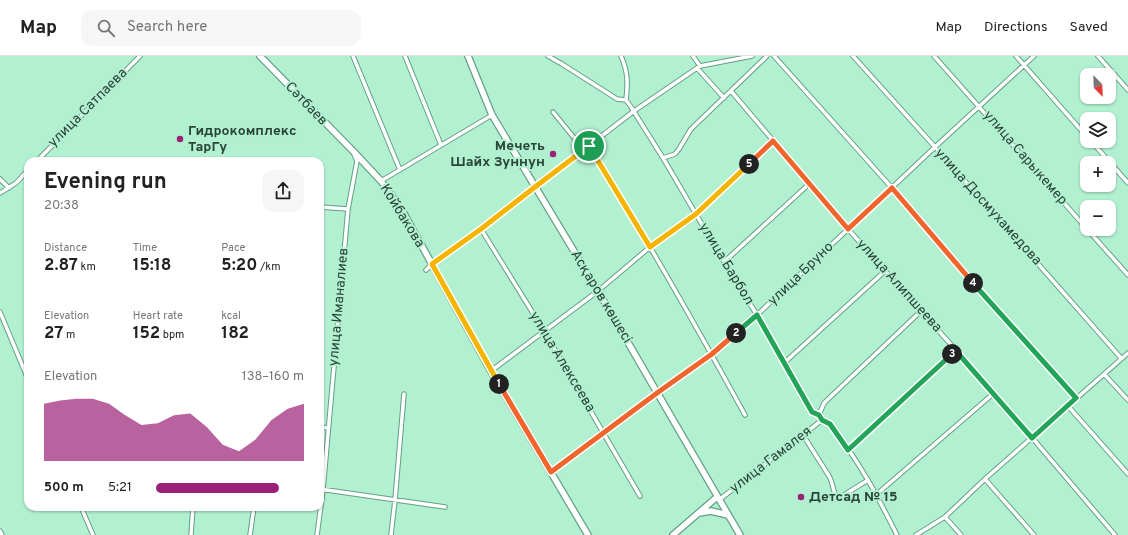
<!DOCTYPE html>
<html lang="en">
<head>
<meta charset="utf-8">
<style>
	body { margin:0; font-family:Overpass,sans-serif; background:#f6f6f6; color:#222; height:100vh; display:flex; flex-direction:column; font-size:15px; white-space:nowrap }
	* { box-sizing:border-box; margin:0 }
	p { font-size:13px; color:#767676 }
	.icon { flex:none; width:22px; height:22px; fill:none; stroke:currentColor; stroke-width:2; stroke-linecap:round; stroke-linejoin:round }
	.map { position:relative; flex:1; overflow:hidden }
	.sheet { position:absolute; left:24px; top:101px; width:300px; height:354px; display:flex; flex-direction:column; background:#fff; border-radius:12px; box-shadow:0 1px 3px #0004 }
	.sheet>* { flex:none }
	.needle { width:26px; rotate:157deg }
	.tools { position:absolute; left:1080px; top:12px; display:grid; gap:8px }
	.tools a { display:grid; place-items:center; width:36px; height:36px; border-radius:8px; background:#fff; box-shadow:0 1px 3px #0004; font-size:20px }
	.pin { position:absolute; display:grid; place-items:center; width:34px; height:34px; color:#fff; margin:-17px; border:2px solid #fff; border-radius:50%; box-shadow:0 1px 4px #0007 }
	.km { position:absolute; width:20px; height:20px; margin:-10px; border-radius:50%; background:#222; color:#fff; font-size:11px; line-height:20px; text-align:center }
	.round { display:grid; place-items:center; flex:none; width:42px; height:42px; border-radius:12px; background:#f6f6f6 }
	.overview { display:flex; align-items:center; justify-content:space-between; height:68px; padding:0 20px }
	h1 { font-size:22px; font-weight:700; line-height:30px }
	.figures { display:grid; grid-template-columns:repeat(3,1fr); gap:6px; height:68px; padding:4px 20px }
	.figures div { display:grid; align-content:center }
	.figures b { font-size:17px; font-weight:700 }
	.figures small { font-size:11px; font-weight:400 }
	.figures p { font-size:11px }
	.chart { height:112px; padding:8px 20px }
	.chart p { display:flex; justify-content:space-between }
	.chart svg { width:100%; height:72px; margin-top:4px; fill:#9b2178; opacity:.7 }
	ul { padding:0 20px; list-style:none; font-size:13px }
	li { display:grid; grid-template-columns:64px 48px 1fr; align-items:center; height:30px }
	li i { height:10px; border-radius:5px; background:#9b2178 }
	header { display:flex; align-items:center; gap:24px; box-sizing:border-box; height:56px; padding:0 20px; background:#fff; border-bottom:1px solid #e0e0e0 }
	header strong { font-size:19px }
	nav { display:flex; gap:22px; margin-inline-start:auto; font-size:14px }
	.search { width:280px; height:36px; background:#f6f6f6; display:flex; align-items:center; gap:10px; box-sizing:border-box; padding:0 14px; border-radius:12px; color:#767676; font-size:15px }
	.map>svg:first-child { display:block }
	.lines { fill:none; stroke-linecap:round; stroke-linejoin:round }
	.street-casing { stroke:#64a083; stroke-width:5.5 }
	.secondary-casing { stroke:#64a083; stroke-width:8 }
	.street { stroke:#fff; stroke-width:3.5 }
	.secondary { stroke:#fff; stroke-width:5.5 }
	.split-1-casing { stroke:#fff; stroke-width:8 }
	.split-2-casing { stroke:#fff; stroke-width:8 }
	.split-3-casing { stroke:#fff; stroke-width:8 }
	.split-4-casing { stroke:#fff; stroke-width:8 }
	.split-5-casing { stroke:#fff; stroke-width:8 }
	.split-6-casing { stroke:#fff; stroke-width:8 }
	.split-1 { stroke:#f5b400; stroke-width:5 }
	.split-2 { stroke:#f0652b; stroke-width:5 }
	.split-3 { stroke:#22a559; stroke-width:5 }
	.split-4 { stroke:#22a559; stroke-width:5 }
	.split-5 { stroke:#f0652b; stroke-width:5 }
	.split-6 { stroke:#f5b400; stroke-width:5 }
	.poi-dot { fill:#9b2178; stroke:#b1f0d0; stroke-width:1.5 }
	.labels { text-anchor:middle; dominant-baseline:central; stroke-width:4; stroke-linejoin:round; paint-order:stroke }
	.street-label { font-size:14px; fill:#2a4437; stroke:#b1f0d0 }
	.poi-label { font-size:14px; font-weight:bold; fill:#2a4437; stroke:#b1f0d0; text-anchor:start }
</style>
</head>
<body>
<header>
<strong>Map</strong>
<div class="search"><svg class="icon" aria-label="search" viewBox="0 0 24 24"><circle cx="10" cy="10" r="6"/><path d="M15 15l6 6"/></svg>Search here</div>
<nav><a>Map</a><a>Directions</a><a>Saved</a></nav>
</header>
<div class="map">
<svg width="1128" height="479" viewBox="0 0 1128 479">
	<rect width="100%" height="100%" fill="#b1f0d0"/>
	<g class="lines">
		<defs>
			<path id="street" d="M353 0 400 114
				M405 0 441 89
				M548 0 562 8 617 43 626 44 631 51 663 102 724 206 757 259 812 356C817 358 818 360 821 363 824 367 829 367 831 370 858 403 878 441 897 479
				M621 0C628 16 628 27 626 44
				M693 0 700 10
				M774 0 892 132 979 233 1076 342
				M853 0 935 91 1121 302
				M934 0 1087 173
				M1016 0 1087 81
				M1098 0 1128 34
				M697 12 724 42
				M731 35 848 173 994 337 1115 479
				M553 56 584 94
				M1091 85 1128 127
				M589 90C644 178 695 268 745 359
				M663 102 675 98 679 93 691 73 767 0
				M37 105 140 0
				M0 123 9 132
				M381 125 492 59
				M0 137 16 127 28 114
				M320 151 348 153
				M481 173 544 275 640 440
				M1087 173 1128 219
				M724 206 809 128
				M426 214 432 208 481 173 634 55 700 10 752 0
				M0 256 28 323
				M784 307 885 215
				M491 315 598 235 650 191 696 158 773 85
				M1104 318 1128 344
				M1068 350 1128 418
				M819 359 824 347 921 255
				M320 371 328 372
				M803 379 829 420C833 427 833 434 836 441L839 442 868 424
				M848 394 956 295
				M551 416 657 337 712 298 757 259 935 91 1034 0
				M985 423 1034 479
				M320 433 445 451
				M877 438 994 337
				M719 444 822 364
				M81 451 93 479
				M945 461 961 479
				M0 475 2 479
				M191 479 193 451
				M250 479 254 451
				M317 479 323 434 348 153 357 105 354 98
				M391 479 395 444 404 338
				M916 479 945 461 985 423 1128 297"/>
			<path id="secondary" d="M260 0 353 95 381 125 402 154 491 315 588 479
				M468 0 492 59 598 235 740 479
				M699 457 711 455 728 459
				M673 479 717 441"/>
		</defs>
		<use href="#street" class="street-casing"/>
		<use href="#secondary" class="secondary-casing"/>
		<use href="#street" class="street"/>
		<use href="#secondary" class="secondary"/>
	</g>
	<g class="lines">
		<defs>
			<path id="split-1" d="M499 328 432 208 481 173 535 131 589 90"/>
			<path id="split-2" d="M499 328 551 416 657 337 712 298 736 277"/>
			<path id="split-3" d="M736 277 757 259 812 356 819 359 822 364 830 368 848 394 952 298"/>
			<path id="split-4" d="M952 298 956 295 1032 382 1076 342 973 227"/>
			<path id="split-5" d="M749 108 773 85 848 173 892 132 973 227"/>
			<path id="split-6" d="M589 90 650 191 696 158 749 108"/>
		</defs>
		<use href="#split-1" class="split-1-casing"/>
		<use href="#split-2" class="split-2-casing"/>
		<use href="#split-3" class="split-3-casing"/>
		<use href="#split-4" class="split-4-casing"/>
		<use href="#split-5" class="split-5-casing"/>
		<use href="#split-6" class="split-6-casing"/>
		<use href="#split-1" class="split-1"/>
		<use href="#split-2" class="split-2"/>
		<use href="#split-3" class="split-3"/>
		<use href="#split-4" class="split-4"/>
		<use href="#split-5" class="split-5"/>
		<use href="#split-6" class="split-6"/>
	</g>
	<g class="poi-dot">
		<circle cx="180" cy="83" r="4"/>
		<circle cx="553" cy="98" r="4"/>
		<circle cx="801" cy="441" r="4"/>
	</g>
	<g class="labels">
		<g class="street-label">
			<text transform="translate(306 48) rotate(46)">Сәтбаев</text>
			<text transform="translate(88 52) rotate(-45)">улица Сатпаева</text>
			<text transform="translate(1025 102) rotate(49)">улица Сарыкемер</text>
			<text transform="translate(988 151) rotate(48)">улица Досмухамедова</text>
			<text transform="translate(402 160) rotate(58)">Койбакова</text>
			<text transform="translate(726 208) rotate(59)">улица Барбол</text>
			<text transform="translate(801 218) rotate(-44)">улица Бруно</text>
			<text transform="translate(899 230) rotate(48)">улица Алипшеева</text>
			<text transform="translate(601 241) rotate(59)">Асқаров көшесі</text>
			<text transform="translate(339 251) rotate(-85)">улица Иманалиев</text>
			<text transform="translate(562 306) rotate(59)">улица Алексеева</text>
			<text transform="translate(771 404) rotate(-38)">улица Гамалея</text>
		</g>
		<g class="poi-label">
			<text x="188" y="75">Гидрокомплекс<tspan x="188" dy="16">ТарГу</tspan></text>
			<text x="545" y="90" text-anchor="end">Мечеть<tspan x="545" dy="16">Шайх Зуннун</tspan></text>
			<text x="809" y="441">Детсад № 15</text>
		</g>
	</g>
</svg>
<div class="tools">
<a><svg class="needle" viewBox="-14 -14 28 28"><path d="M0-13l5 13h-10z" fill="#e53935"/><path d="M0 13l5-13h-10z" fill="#767676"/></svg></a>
<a><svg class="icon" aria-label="layers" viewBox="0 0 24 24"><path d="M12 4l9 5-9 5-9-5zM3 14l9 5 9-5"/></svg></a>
<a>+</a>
<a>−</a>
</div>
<div class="pin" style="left:589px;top:90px;background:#1e9e55"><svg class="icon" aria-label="arrive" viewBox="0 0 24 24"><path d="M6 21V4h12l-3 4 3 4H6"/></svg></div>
<b class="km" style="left:499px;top:328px">1</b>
<b class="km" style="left:736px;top:277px">2</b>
<b class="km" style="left:952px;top:298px">3</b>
<b class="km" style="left:973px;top:227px">4</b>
<b class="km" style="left:749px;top:108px">5</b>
<section class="sheet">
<div class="overview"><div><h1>Evening run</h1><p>20:38</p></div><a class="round"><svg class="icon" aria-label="share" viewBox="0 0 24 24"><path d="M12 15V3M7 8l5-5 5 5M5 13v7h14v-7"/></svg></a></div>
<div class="figures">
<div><p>Distance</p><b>2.87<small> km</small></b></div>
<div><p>Time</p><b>15:18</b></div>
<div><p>Pace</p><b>5:20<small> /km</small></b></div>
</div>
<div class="figures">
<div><p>Elevation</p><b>27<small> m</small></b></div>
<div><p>Heart rate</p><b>152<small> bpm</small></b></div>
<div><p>kcal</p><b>182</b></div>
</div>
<div class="chart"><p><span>Elevation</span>138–160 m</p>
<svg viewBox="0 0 160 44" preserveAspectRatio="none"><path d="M0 44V9L10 7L20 6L30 6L40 9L50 16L60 22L70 21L80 16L90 15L100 23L110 34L120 38L130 31L140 19L150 12L160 9V44z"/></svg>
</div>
<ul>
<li><b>500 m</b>5:21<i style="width:83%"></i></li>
</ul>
</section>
</div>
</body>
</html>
